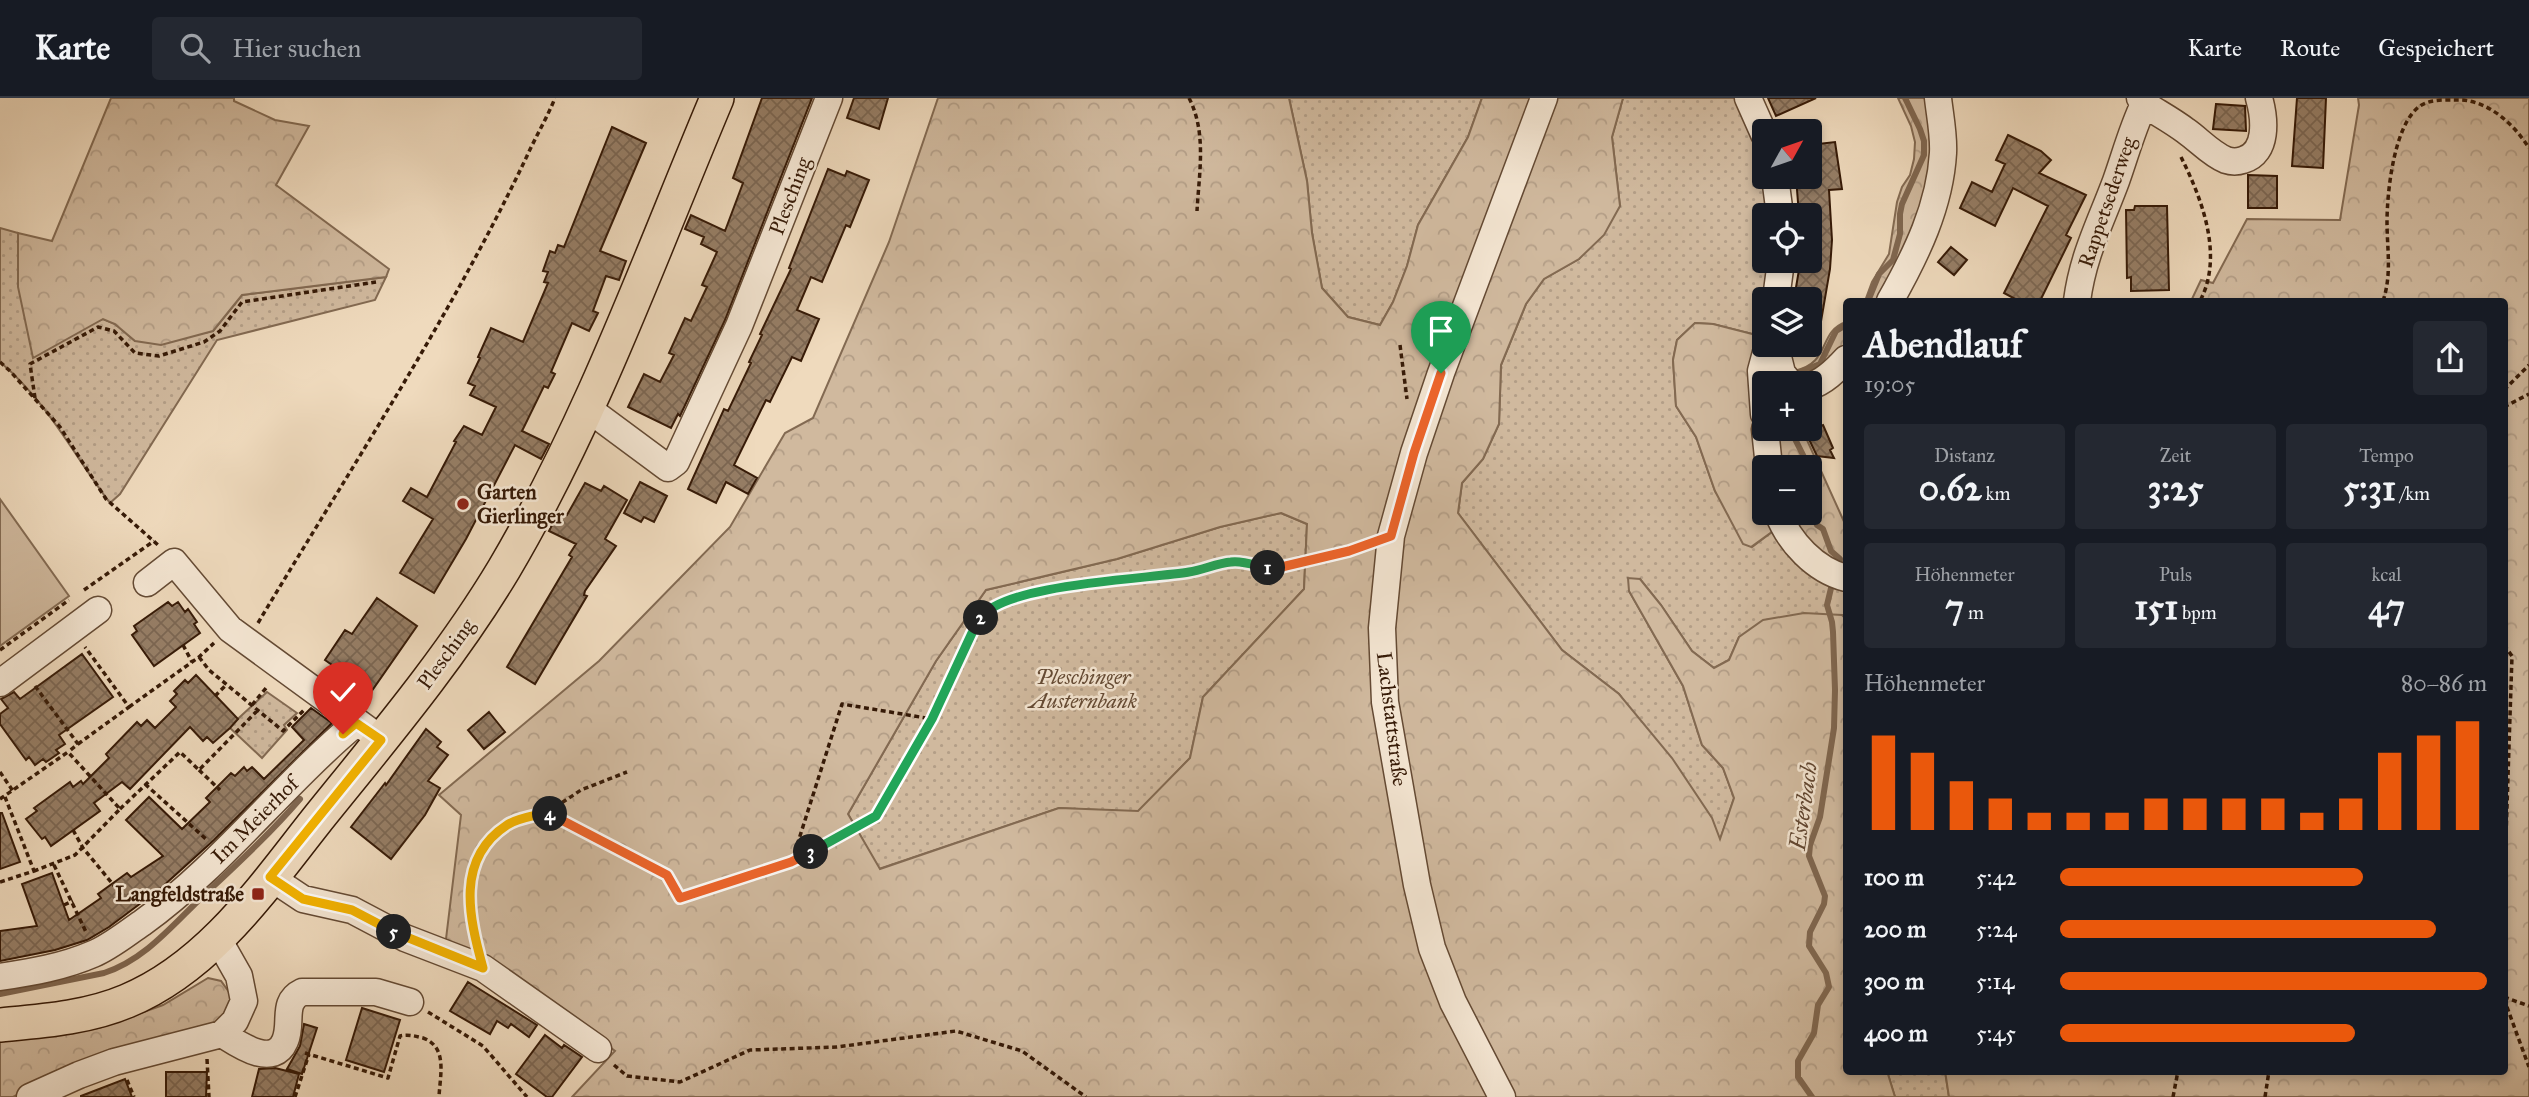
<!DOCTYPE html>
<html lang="de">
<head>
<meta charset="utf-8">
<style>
	body { margin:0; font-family:"IM FELL Great Primer",serif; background:#242831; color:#f1f3f6; height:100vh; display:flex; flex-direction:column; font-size:26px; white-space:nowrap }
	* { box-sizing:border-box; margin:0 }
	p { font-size:23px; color:#9ea1a6 }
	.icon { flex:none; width:38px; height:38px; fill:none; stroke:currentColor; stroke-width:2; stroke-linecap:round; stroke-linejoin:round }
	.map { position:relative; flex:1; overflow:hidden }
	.drawer { position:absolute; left:1843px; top:200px; width:665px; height:777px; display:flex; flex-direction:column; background:#171b24; border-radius:7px; box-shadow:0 4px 10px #0003 }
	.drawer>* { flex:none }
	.needle { width:46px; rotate:50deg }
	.fabs { position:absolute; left:1752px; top:21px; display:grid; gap:14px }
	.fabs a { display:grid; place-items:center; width:70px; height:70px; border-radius:7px; background:#171b24; box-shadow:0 4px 10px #0003; font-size:35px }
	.pin { position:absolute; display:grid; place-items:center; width:60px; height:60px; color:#fff; margin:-72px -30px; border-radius:50% 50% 50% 0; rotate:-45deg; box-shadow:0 0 7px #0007 }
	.pin .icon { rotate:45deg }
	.km { position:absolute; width:35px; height:35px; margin:-18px; border-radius:50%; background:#222; color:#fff; font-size:19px; line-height:35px; text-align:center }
	.round { display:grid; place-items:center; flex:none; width:74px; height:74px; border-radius:7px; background:#242831 }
	.headline { display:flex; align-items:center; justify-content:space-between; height:119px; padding:0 21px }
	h1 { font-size:38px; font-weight:700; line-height:52px }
	.figures { display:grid; grid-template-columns:repeat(3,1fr); gap:10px; height:119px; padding:7px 21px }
	.figures div { display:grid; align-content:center; border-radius:7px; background:#242831; text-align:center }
	.figures b { font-size:35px; font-weight:700 }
	.figures small { font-size:19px; font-weight:400 }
	.figures p { font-size:19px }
	.chart { height:196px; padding:14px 21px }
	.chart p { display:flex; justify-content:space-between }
	.chart svg { width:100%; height:126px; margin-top:7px; stroke:#ea580c; stroke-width:6 }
	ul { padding:0 21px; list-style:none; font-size:23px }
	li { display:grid; grid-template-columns:112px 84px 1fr; align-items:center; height:52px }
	li i { height:18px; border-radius:9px; background:#ea580c }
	header { display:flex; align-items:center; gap:42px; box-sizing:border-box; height:98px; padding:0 35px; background:#171b24; border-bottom:2px solid #363941 }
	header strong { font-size:33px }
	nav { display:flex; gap:38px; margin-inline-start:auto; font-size:24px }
	.search { width:490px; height:63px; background:#242831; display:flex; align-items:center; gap:18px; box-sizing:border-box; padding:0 24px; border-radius:7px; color:#9ea1a6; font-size:26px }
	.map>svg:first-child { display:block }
	.grass { fill:url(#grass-dots); stroke:#836a52; stroke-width:2 }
	.forest { fill:url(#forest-crowns); stroke:#836a52; stroke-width:2; fill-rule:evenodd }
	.garden { fill:#d0b99e; stroke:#836a52; stroke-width:2 }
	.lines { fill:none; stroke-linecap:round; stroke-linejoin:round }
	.stream { stroke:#7f664f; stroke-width:6 }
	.building { fill:url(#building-cross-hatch); stroke:#361a07; stroke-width:2 }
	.minor-casing { stroke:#644a34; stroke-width:29 }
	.major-casing { stroke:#361a07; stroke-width:36 }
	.path { stroke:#361a07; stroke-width:3.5; stroke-dasharray:5 3.5; stroke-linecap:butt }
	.minor { stroke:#f5e7d4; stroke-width:26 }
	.major { stroke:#efdabd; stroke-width:33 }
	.split-1-casing { stroke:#fff; stroke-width:14 }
	.split-2-casing { stroke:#fff; stroke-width:14 }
	.split-3-casing { stroke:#fff; stroke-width:14 }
	.split-4-casing { stroke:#fff; stroke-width:14 }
	.split-5-casing { stroke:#fff; stroke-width:14 }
	.split-6-casing { stroke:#fff; stroke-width:14 }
	.split-1 { stroke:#f0652b; stroke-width:9 }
	.split-2 { stroke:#22a559; stroke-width:9 }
	.split-3 { stroke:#22a559; stroke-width:9 }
	.split-4 { stroke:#f0652b; stroke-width:9 }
	.split-5 { stroke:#f5b400; stroke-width:9 }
	.split-6 { stroke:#f5b400; stroke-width:9 }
	.poi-dot { fill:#8f2418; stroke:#f5e7d4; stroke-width:2.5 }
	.labels { text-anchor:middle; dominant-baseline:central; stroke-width:5; stroke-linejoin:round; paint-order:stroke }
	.street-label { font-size:21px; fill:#361a07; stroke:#f5e7d4 }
	.poi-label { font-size:21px; font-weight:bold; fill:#361a07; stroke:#f5e7d4; text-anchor:start }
	.park-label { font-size:21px; font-style:italic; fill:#644a34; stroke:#f5e7d4 }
	.water-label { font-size:23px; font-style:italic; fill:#614631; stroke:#f5e7d4 }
</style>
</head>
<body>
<header>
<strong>Karte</strong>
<div class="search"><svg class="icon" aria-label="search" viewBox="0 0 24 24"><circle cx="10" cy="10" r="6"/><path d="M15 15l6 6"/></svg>Hier suchen</div>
<nav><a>Karte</a><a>Route</a><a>Gespeichert</a></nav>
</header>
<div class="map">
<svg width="2529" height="999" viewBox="0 0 2529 999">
	<defs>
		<pattern id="grass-dots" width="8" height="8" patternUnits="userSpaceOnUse" patternTransform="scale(1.75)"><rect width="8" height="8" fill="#d0b99e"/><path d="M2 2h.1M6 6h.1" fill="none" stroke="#b39e87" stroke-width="1.8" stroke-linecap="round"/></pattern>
		<pattern id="forest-crowns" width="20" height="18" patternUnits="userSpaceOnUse" patternTransform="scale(1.75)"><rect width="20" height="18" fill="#d0b99e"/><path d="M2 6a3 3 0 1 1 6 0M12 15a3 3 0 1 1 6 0" fill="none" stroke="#b39e87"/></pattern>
		<pattern id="building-cross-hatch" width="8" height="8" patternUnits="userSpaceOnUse" patternTransform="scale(1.75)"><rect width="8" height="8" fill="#967e66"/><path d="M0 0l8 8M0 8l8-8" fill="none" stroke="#7b6652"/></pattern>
	</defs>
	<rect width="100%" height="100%" fill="#efdabd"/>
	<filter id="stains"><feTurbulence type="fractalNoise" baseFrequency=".00286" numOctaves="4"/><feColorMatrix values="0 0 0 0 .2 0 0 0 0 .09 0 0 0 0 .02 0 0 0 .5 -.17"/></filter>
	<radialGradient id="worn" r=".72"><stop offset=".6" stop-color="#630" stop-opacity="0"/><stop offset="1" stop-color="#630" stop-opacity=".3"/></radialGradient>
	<path class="grass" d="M1289 0H1482L1468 39 1418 127 1407 168 1393 204 1380 227 1348 219 1322 190 1312 135 1307 83Z
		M1623 0H1740L1754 29 1764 60V79L1775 117H1764V163H1774L1764 201V239L1713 226 1695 225 1677 242 1673 262 1676 308 1696 339 1715 393 1752 449 1776 431 1846 474V521L1842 517 1739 539 1729 562 1714 570 1692 553 1661 507 1640 481 1629 493 1683 588 1702 647 1723 670 1734 700 1720 742 1619 596 1562 552 1458 415 1462 385 1483 361 1499 326 1501 267 1526 206 1544 181 1579 161 1620 108 1612 39Z
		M0 130 18 135V186L84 229 103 221 115 226 135 243 213 233 242 197 386 179 375 202 217 242 120 396 110 405C74 358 47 303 0 264Z
		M1281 415 1307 426 1304 491 1203 599 1190 660 1138 714 1059 710 879 771 848 716 936 563 986 492 1117 461 1220 429Z
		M267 594 297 615 284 627 287 632 262 660 229 629Z
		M1887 973H1945L1949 999H1895Z"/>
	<path class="forest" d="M111 0H234V3L275 22 309 28 276 87 389 171 386 179 242 197 213 233 161 247 135 243 115 226 103 221 33 260 18 189V135L52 143Z
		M938 0H1289L1307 83 1312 135 1322 190 1348 219 1380 227 1393 204 1407 168 1418 127 1468 39 1482 0H1538L1388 421 1389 690 1492 999H572L615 953 549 904 446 841 461 717 439 697 599 563 730 429 785 335 813 320 889 144ZM1281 415 1307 426 1304 491 1203 599 1190 660 1138 713 1059 710 880 771 848 716 936 563 986 492 1117 461 1220 429Z
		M1551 0H1623L1612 39 1620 108 1604 137 1579 161 1544 181 1526 206 1501 267 1499 326 1483 361 1462 385 1458 415 1562 552 1619 596 1672 660 1712 720 1720 741 1734 700 1723 670 1702 647 1683 588 1629 493 1628 480 1640 481 1661 507 1692 553 1714 570 1729 562 1739 539 1763 522 1804 515 1842 517 1846 521V973H1887L1895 999H1510L1436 841 1408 702 1389 523 1409 404Z
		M1898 0H1931L1934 79 1883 203H1865L1872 184 1889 156 1897 104 1902 89 1910 77 1914 61 1915 44 1911 28Z
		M2358 0H2529V999H1949L1945 973H2504V203H2191L2201 182 2213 185 2247 121 2340 122 2359 7Z
		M1846 224V253L1804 282 1794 273C1832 265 1817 234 1846 224Z
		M1695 225 1713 226 1764 239V331H1802L1846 428V474L1776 431 1751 449 1743 446 1715 393 1696 339 1676 308 1673 262 1677 242ZM1764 369H1810V415H1764Z
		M208 880 221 883 234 901 226 920 200 936 37 987 13 999H0V943L99 930 163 907Z"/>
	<path class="garden" d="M0 401 69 498 0 548Z"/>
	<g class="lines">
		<path class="stream" d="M1868 203 1879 176 1893 162 1900 136V116L1902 106 1924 57V43L1920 31 1905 0
			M1795 276 1820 266 1836 233 1846 227
			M1790 331 1811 373 1810 394
			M1810 412 1817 427 1823 431 1831 453 1840 461 1839 467
			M0 896 104 875C144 862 171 829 201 800 235 768 269 737 300 701
			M1812 999 1798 979V963L1814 935 1818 907 1829 889 1826 875 1809 848 1810 834 1824 806 1825 798 1809 758 1810 747 1820 719 1834 630 1835 592 1833 534 1832 524 1827 507 1832 486"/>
	</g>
	<path class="building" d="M762 0H812L725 222 680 318 678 316 671 330 628 309 644 276 660 284 674 257 669 255 685 220 691 223 707 189 702 187 717 154 701 146 704 139 685 131 691 117 725 133 743 85 733 80Z
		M854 0H888L879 31 847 20Z
		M1768 0H1816L1776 18Z
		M2297 0H2326L2323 70 2292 68Z
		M2216 6 2245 8 2246 33 2213 31Z
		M612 29 646 45 600 153 626 163 619 182 606 178 593 213 598 215 589 233 572 225 551 274 555 276 548 290 544 288 522 333 549 346 541 361 515 347 466 441 434 495 400 475 433 421 403 403 411 390 427 399 456 344 454 343 464 328 482 337 496 309 470 297 475 288 468 285 480 260 478 259 491 230 523 244 548 185 544 184 548 174 543 173 550 153 555 155 558 147 564 149Z
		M2008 37 2041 53 2051 62 2039 75 2086 97 2066 137 2071 140 2040 203H2019L2004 195 2048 108 2013 90 1995 128 1960 110 1972 84 1992 94 2005 66 1996 62Z
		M1835 44 1842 91 1829 92 1832 142 1830 171 1818 241 1810 240V201H1794L1800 166 1805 167 1806 163H1810V117H1799L1796 79H1810V47Z
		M828 71 845 78 847 73 869 82 850 129 846 127 822 184 811 179 797 212 819 221 801 263 792 259 770 304 766 302 734 367 757 380 748 396 726 384 716 405 688 391 724 311 728 313 751 265 749 264 762 237 760 236 791 171 789 170Z
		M2248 77 2277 78V110H2248Z
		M2135 108H2167L2169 192 2131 193V179L2127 180 2126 112H2134Z
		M1951 149 1967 162 1954 177 1938 164Z
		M1823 327 1833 350 1830 352 1834 360 1817 358 1806 335Z
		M640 384 667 398 654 424 644 419 641 424 624 415Z
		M585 385 601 393 604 388 627 402 605 441 616 448 585 493 584 497 587 498 535 586 507 569 572 459 569 457 576 446 549 433 559 413 567 417Z
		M377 500 417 528 371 594 325 562 345 532 352 536Z
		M168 504 172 508 178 504 185 514 188 511 197 524 194 526 200 535 154 568 132 537 137 533 134 528Z
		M82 556 113 599 59 637 65 646 56 652 59 655 46 664 43 661 35 667 29 659 26 662 0 626V616L8 610 1 601 14 594 20 601Z
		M196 577 238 621 230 630 213 645 207 639 203 643 190 629 130 691 122 684 94 705 100 713 51 748 45 739 42 741 26 721 37 713 34 710 70 684 73 689 81 683 83 686 109 660 106 656 137 624 141 628 147 622 155 630 176 609 170 603 177 596 174 593 185 582 188 585Z
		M311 610 332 625 214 742 161 790 109 829 87 842 55 852 0 863V833L37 828 22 786 52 775 69 822 101 800 98 796 127 775 131 779 163 758 126 722 149 699 182 731 210 704 206 700 231 675 235 678 244 669 247 673 252 669 264 681 304 642 292 629Z
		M489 614 505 634 484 651 468 632Z
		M426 631 441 644 437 649 448 657 428 683 440 690 425 717 391 761 351 729 385 685 386 687Z
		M0 715H2L20 764 0 771Z
		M468 884 537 927 529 939 511 926 508 930 497 923 490 936 450 913Z
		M362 910 400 922 384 974 346 962Z
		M304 926 317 930 302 976 287 971 300 948Z
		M545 937 562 950 564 947 582 959 552 999H547L516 976Z
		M275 970 299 976 293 999H252L259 971Z
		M166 974H207L206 999H166Z
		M125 981 132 999H81V998Z"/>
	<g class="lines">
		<defs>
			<path id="minor" d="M1748 0 1764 36
				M2140 0 2144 6C2158 15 2173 23 2186 33 2199 42 2211 56 2226 62 2232 64 2237 64 2243 62 2268 55 2265 21 2259 0
				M1775 79 1780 117
				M1776 201 1781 163
				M1890 203C1916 157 1940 108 1943 55 1944 37 1940 18 1938 0
				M2077 203C2083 157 2100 126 2116 83 2125 58 2132 31 2144 6
				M1775 247 1782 275 1790 285
				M1810 288C1824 284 1836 272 1846 261
				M587 310 668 370 676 364 739 228 829 0
				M1764 316 1761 273 1768 247
				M1765 331 1769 369
				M1778 415C1789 444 1815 472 1846 480
				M147 485 174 464 230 531 371 634
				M0 585 98 512
				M270 779 303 801 352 812 405 840 483 870 598 951
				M0 879C32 874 63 869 93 856 110 849 127 835 142 825 221 768 281 688 356 625
				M222 936C238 946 273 971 285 943 293 925 281 904 302 894H376L410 904
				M30 999 79 977 114 964 222 936 235 923 244 903 239 878 218 841
				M1502 999 1453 904 1432 850 1417 787 1385 604 1382 530 1391 438 1414 355 1441 275 1544 0"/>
			<path id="major" d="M0 927C42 923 87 920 127 903 209 869 263 790 316 723 382 641 450 561 504 471 592 322 650 159 717 0"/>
		</defs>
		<use href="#minor" class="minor-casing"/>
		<use href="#major" class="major-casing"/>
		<path class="path" d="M1189 0C1207 35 1199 75 1197 113
			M2181 59C2202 101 2224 158 2200 203
			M2383 203C2392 176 2387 151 2387 124 2387 94 2394 26 2420 8 2430 1 2445 2 2457 2 2487 1 2514 26 2529 50
			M1400 247 1407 301
			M0 264 10 273 60 329 106 401 158 447
			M2504 292 2529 267
			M35 300 30 266 98 229 114 233 135 255 159 258 204 244 220 233 242 204 376 184
			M2504 309 2529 296
			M84 492 154 443
			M258 525C350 371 450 220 527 58 536 38 547 20 555 0
			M183 547 192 564
			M2504 547 2512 558 2504 799
			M0 552 69 502
			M199 559 209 572 283 633 304 612
			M35 588 78 646 68 654
			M215 598 226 587
			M252 607 266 590
			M129 609 199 559 214 545
			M78 646 129 609 85 549
			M199 672 220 692
			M0 674 13 693
			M145 686 206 741
			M0 701 68 654 120 711 75 757 34 773
			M120 711 180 654 199 672 258 612
			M548 714 581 692 627 674
			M73 732 83 750 116 790
			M792 763 842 606 932 621
			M54 767 86 834
			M0 784 34 773 5 699
			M64 807 73 803
			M477 844C468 799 462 756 507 727 517 720 535 718 548 714L667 777 680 800 791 764 876 718 932 621 972 535 985 514 1010 501 1121 481 1189 474 1233 463 1273 471 1349 453 1369 446
			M2504 899 2529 908
			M2504 901 2529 969
			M428 914 483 948 527 999
			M305 955 388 980 400 938C408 936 415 938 423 940 448 949 440 977 439 999
			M207 961 209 999
			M614 967 627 978 680 984 750 952 837 949 956 933 1022 953 1086 999
			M127 982 134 999
			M295 999 309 956
			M2173 999 2178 973
			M2265 999 2269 973"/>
		<use href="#minor" class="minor"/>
		<use href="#major" class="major"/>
	</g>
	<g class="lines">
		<defs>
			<path id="split-1" d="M1268 470 1273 471 1349 453 1391 438 1414 355 1441 275"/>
			<path id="split-2" d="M981 520C1002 486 1147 481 1189 474 1203 472 1217 465 1231 464 1242 462 1257 468 1268 470"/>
			<path id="split-3" d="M811 754 876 718 932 621 972 535 981 520"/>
			<path id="split-4" d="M550 716 667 777 680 800 791 764 811 754"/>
			<path id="split-5" d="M394 834 483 870C469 819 455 761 507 727 517 720 535 718 548 714L550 716"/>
			<path id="split-6" d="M343 636 356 625 381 642 270 779 303 801 352 812 394 834"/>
		</defs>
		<use href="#split-1" class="split-1-casing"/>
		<use href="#split-2" class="split-2-casing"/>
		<use href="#split-3" class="split-3-casing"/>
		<use href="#split-4" class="split-4-casing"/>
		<use href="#split-5" class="split-5-casing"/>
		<use href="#split-6" class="split-6-casing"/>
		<use href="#split-1" class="split-1"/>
		<use href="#split-2" class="split-2"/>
		<use href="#split-3" class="split-3"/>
		<use href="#split-4" class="split-4"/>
		<use href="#split-5" class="split-5"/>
		<use href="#split-6" class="split-6"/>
	</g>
	<g class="poi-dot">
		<circle cx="463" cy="406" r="7"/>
		<rect x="251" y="789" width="14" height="14" rx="3.5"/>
	</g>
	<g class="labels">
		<g class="street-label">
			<text transform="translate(790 98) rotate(-69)">Plesching</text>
			<text transform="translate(2107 104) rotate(-71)">Rappetsederweg</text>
			<text transform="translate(446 556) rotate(-54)">Plesching</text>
			<text transform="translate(1392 621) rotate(83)">Lachstattstraße</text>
			<text transform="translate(255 722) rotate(-45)">Im Meierhof</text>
		</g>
		<g class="poi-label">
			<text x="477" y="394">Garten<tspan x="477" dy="24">Gierlinger</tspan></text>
			<text x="244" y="796" text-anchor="end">Langfeldstraße</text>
		</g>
		<g class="park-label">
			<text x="1083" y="579">Pleschinger<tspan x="1083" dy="24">Austernbank</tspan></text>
		</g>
		<g class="water-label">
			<text transform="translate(1803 708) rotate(-82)">Esterbach</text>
		</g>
	</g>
	<rect width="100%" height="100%" filter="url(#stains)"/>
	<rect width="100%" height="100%" fill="url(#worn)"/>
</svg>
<div class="fabs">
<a><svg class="needle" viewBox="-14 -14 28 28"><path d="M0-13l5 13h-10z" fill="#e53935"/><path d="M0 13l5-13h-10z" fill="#9ea1a6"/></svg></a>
<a><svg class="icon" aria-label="locate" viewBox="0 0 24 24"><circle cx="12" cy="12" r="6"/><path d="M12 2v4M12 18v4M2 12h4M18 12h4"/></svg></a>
<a><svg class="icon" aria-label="layers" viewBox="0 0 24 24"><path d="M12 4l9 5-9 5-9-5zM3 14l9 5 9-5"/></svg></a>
<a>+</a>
<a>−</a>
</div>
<div class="pin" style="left:1441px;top:275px;background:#1e9e55"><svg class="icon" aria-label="arrive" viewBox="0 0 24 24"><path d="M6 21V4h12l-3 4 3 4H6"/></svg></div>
<div class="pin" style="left:343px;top:636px;background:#d93025"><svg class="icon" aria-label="check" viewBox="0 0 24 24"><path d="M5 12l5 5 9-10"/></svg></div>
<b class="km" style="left:1268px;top:470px">1</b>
<b class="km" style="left:981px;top:520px">2</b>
<b class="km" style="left:811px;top:754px">3</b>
<b class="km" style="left:550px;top:716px">4</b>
<b class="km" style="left:394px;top:834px">5</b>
<section class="drawer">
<div class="headline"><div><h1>Abendlauf</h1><p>19:05</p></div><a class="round"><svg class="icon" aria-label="share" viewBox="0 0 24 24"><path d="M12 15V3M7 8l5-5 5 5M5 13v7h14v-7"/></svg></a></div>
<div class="figures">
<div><p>Distanz</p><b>0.62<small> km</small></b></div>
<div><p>Zeit</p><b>3:25</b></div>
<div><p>Tempo</p><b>5:31<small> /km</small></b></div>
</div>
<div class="figures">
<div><p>Höhenmeter</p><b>7<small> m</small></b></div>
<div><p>Puls</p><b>151<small> bpm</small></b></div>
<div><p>kcal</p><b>47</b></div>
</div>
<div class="chart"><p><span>Höhenmeter</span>80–86 m</p>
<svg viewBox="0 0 160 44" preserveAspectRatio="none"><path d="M5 44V11M15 44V17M25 44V27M35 44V33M45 44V38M55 44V38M65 44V38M75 44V33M85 44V33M95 44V33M105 44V33M115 44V38M125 44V33M135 44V17M145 44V11M155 44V6"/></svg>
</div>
<ul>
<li><b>100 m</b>5:42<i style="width:71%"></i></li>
<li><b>200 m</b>5:24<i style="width:88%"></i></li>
<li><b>300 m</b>5:14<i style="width:100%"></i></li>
<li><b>400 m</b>5:45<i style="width:69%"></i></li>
</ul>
</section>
</div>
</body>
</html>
